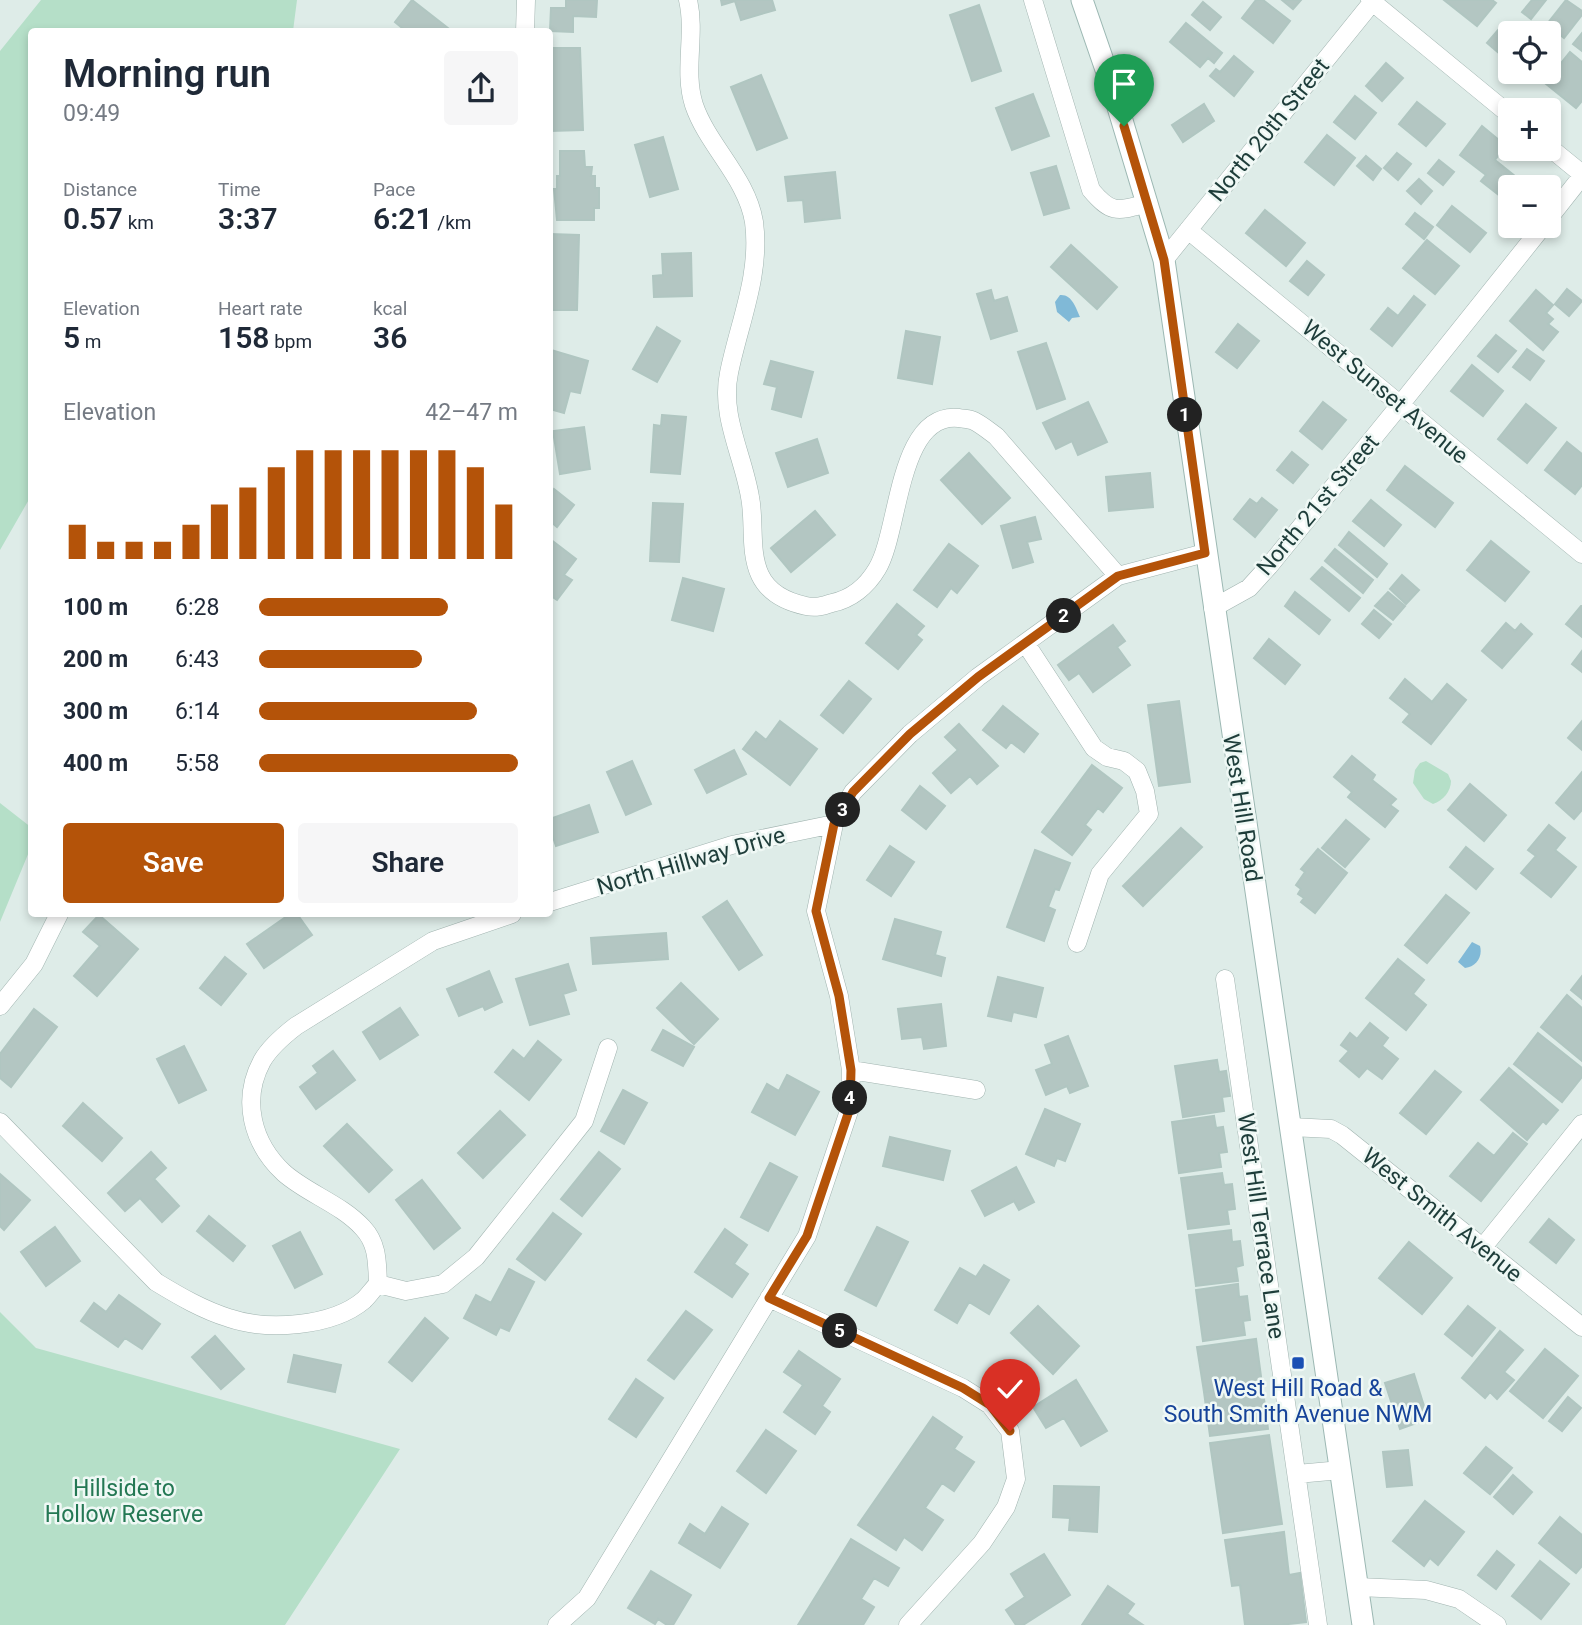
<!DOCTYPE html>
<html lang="en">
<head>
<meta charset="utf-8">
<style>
	body { margin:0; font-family:Roboto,sans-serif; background:#f6f6f7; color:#1f2937; height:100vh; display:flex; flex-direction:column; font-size:26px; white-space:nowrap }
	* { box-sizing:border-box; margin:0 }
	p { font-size:23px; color:#747a83 }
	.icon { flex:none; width:38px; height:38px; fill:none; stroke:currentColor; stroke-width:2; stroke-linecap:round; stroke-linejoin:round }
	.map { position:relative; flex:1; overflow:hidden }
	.drawer { position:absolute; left:28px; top:28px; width:525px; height:889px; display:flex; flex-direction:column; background:#fff; border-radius:7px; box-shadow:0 4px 10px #0003 }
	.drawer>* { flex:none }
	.controls { position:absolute; left:1498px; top:21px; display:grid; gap:14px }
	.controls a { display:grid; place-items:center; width:63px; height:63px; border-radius:7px; background:#fff; box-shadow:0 4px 10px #0003; font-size:35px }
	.pin { position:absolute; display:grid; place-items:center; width:60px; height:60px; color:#fff; margin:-72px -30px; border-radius:50% 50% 50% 0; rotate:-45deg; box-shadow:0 0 7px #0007 }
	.pin .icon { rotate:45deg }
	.km { position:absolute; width:35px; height:35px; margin:-18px; border-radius:50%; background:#222; color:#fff; font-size:19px; line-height:35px; text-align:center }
	.round { display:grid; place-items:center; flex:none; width:74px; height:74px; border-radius:7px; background:#f6f6f7 }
	.overview { display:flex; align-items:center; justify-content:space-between; height:119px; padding:0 35px }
	h1 { font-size:38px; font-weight:600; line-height:52px }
	.stats { display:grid; grid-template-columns:repeat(3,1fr); gap:10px; height:119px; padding:7px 35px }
	.stats div { display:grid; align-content:center }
	.stats b { font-size:30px; font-weight:600 }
	.stats small { font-size:19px; font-weight:400 }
	.stats p { font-size:19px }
	.chart { height:196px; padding:14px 35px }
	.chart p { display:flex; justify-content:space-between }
	.chart svg { width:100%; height:126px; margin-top:7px; stroke:#b45309; stroke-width:6 }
	.action { display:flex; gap:14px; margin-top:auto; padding:14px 35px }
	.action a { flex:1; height:80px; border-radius:7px; background:#b45309; color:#fff; font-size:28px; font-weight:600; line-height:80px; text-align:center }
	.action a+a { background:#f6f6f7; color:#1f2937 }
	ul { padding:0 35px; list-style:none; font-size:23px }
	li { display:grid; grid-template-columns:112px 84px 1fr; align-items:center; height:52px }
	li i { height:18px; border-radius:9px; background:#b45309 }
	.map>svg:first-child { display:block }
	.green { fill:#b5dfc8 }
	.water { fill:#80b9d7 }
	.building { fill:#b3c6c2; stroke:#b0c6c1; stroke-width:2 }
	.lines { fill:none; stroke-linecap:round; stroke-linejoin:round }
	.street-casing { stroke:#a1b4b0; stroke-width:19 }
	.secondary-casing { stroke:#9cb8b3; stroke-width:23 }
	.street { stroke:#fff; stroke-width:18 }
	.secondary { stroke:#fff; stroke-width:21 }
	.route-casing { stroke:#fff; stroke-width:14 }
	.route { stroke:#b45309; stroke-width:9 }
	.transit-dot { fill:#1a4fb4; stroke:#eff8f5; stroke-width:2.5 }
	.labels { text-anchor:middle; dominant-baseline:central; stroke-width:5; stroke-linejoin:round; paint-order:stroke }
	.street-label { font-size:23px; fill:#1e3d3a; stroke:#eff8f5 }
	.transit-label { font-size:23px; fill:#164399; stroke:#eff8f5 }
	.park-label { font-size:23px; fill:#247854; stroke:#eff8f5 }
</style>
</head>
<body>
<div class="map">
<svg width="1582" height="1625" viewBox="0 0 1582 1625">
	<rect width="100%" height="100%" fill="#deece8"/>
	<path class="green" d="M41 0H297L293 31 32 32 31 496 0 550V51Z
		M1426 761 1448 774 1451 781C1451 791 1443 801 1433 804L1424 799 1413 783 1415 770 1420 763Z
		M0 803 32 828 31 847 0 922Z
		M0 1312 36 1348 400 1449 285 1625H0Z"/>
	<path class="water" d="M1060 295C1072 294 1076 308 1080 317L1072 318 1069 322 1057 312 1055 302Z
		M1472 942 1480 946C1483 957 1476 967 1465 968L1458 962Z"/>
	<path class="building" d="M412 0 453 32H407L395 22Z
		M566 0H597L596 17 573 16V32L550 31 551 8H566Z
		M721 0H772L775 10 741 20 735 1 722 5Z
		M1256 0H1263L1290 21 1273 43 1242 18Z
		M1282 0H1301L1293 9Z
		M1444 0H1492L1496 3 1477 26Z
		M1532 0H1546L1531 19 1522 12Z
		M1566 0 1582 11V15L1564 38 1547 24Z
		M1203 2 1221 17 1210 30 1192 15Z
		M979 5 1001 71 972 81 950 15Z
		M1186 23 1222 53 1214 63 1208 58 1200 67 1170 42Z
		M1499 29 1510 38V41L1500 54 1487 43Z
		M1582 33V51L1573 44Z
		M550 48H580L583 130 550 131Z
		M1570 52 1582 62V101L1576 108 1545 83Z
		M1234 56 1253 72 1234 96 1210 76 1216 69 1220 72Z
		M1386 63 1403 78 1382 101 1366 86Z
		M761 75 787 138 757 150 731 87Z
		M1033 94 1049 136 1012 150 996 108Z
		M1355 96 1376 113 1355 139 1334 122Z
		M1417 102 1445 124 1426 146 1399 124Z
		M1204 104 1214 121 1183 142 1172 125Z
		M1482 126 1506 146 1495 160 1520 180 1513 187H1510V191L1504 199 1481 181 1486 175 1460 155Z
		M1327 135 1355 158 1334 185 1305 162Z
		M663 137 678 189 650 197 635 145Z
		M560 151H584L585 167H592L591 176H595V188H599V208H594V220H557L554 189H557V176H560Z
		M1397 153 1411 164 1398 180 1384 168Z
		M1366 156 1381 169 1373 180 1357 166Z
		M1439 160 1454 172 1443 185 1428 173Z
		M1056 166 1069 208 1044 215 1031 173Z
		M835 172 840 218 805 222 803 200 788 201 785 177Z
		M1419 179 1432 191 1421 204 1407 191Z
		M1452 206 1486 233 1470 252 1437 225Z
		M1265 210 1305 243 1286 266 1246 233Z
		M1415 213 1433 227 1424 239 1406 224Z
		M550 234 579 235 577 310H550Z
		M1427 240 1459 266 1435 294 1403 268Z
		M1071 245 1117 287 1097 309 1051 267Z
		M691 253 692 296 654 297 653 276 663 275 662 254Z
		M1307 261 1324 275 1308 295 1290 281Z
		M1567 289 1582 301 1569 316 1555 304Z
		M991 290 994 301 1007 297 1017 331 991 339 977 294Z
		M1536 290 1553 305 1546 313 1553 319 1548 324 1558 332 1543 350 1510 321Z
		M1414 296 1425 305 1392 346 1371 329 1388 308 1398 316Z
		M1238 324 1259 341 1237 368 1216 352Z
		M657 327 680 341 657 382 633 369Z
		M906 331 940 337 932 384 898 378Z
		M1496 335 1516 351 1498 372 1478 356Z
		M1046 343 1065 399 1037 409 1018 352Z
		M1527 349 1544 361 1530 380 1513 367Z
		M551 350 588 361 580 393 570 391 564 413 550 409Z
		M771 361 813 372 801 417 772 409 777 387 764 384Z
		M1472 365 1503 391 1483 416 1451 391Z
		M1088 402 1107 442 1078 455 1072 441 1056 449 1043 423Z
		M1323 402 1346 420 1322 449 1300 431Z
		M1526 404 1556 428 1527 463 1498 439Z
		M662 415 686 417 680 474 651 472 654 425 661 426Z
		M584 427 590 469 560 474 553 431Z
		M817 439 828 473 788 487 776 453Z
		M1567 442 1582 454V485L1575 494 1545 470Z
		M1292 452 1308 465 1293 483 1277 470Z
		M969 453 1010 498 982 524 941 480Z
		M1405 466 1453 503 1435 527 1387 490Z
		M1150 473 1153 507 1109 511 1106 477Z
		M554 489 574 505 557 527 550 521V495Z
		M1262 498 1277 510 1255 537 1234 519 1250 499 1257 504Z
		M1371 500 1401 525 1384 546 1353 521Z
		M653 503 683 504 679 562 650 561Z
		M815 511 835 535 791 572 771 548Z
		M1035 517 1041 539 1027 542 1033 562 1013 568 1001 526Z
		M1349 532 1387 564 1377 577 1339 545Z
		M550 539 576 559 564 575 572 580 557 600 551 596 550 598Z
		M1491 541 1529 572 1505 601 1467 570Z
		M949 544 978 566 957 593 951 588 937 607 914 590Z
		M1335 549 1373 580 1363 593 1325 561Z
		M1322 567 1360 598 1349 611 1311 579Z
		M1402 575 1419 590 1406 604 1390 589Z
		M683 578 724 589 713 631 672 620Z
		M1295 592 1330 620 1319 634 1285 606Z
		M1388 592 1405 606 1393 620 1375 606Z
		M897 604 924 626 916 635 922 640 898 669 866 643Z
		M1581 606H1582V637L1566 624Z
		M1374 610 1391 624 1379 638 1362 624Z
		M1506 623 1515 631 1521 624 1532 634 1502 668 1482 651Z
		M1113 625 1125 641 1117 647 1130 665 1093 692 1079 673 1069 680 1058 665Z
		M1269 639 1300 665 1285 684 1254 658Z
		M1582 651V672L1572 664Z
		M1405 679 1432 702 1447 684 1466 700 1431 744 1403 722 1410 714 1390 698Z
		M849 681 871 699 843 733 821 715Z
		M1179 701 1190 782 1159 786 1148 705Z
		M1003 706 1038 734 1024 752 1011 742 1006 748 983 730Z
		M780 721 817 749 790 785 743 749 756 732 766 740Z
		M1582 721V750L1568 738Z
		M959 724 998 766 977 784 970 776 951 793 933 773 958 750 945 737Z
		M734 750 746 774 707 793 695 770Z
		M1352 756 1375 775 1372 780 1396 799 1390 805 1398 811 1385 827 1348 797 1352 792 1334 777Z
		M632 761 651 804 626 815 607 772Z
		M1092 765 1122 788 1103 812 1098 808 1085 825 1091 830 1072 855 1042 832Z
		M1582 772V810L1574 819 1556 803Z
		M1470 784 1506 815 1484 841 1448 810Z
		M920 786 945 806 926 829 902 810Z
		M589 805 598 832 556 846 550 828V819Z
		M1346 820 1369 839 1345 867 1322 848Z
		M1549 825 1565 838 1555 850 1576 867 1551 897 1521 873 1536 856 1528 850Z
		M1181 828 1202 847 1143 906 1123 886Z
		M890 846 914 862 891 896 867 880Z
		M1466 847 1493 869 1476 889 1450 867Z
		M1318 849 1347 873 1315 913 1301 902 1304 898 1298 894 1301 889 1296 885 1305 872 1301 869Z
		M1035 850 1070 863 1059 890 1055 889 1048 907 1055 910 1044 941 1007 927Z
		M1446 895 1469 913 1427 963 1405 945Z
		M727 901 762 955 739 970 703 917Z
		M290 914H297L312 935 264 968 247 944Z
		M99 915 138 949 97 996 74 976 100 946 83 932Z
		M895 919 941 932 935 955 945 958 941 976 883 959Z
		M666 933 668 959 593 964 591 938Z
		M225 957 246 974 221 1005 200 988Z
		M1398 959 1424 980 1413 994 1426 1005 1406 1030 1366 998Z
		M568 964 576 990 563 994 569 1014 530 1025 516 979Z
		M489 971 502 1002 485 1010 483 1006 459 1016 447 989Z
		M1582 976V999L1571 990Z
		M998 977 1043 988 1036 1017 1013 1012 1011 1021 988 1016Z
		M681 983 718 1019 694 1044 657 1008Z
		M1567 995 1582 1008V1061L1541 1027Z
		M941 1004 946 1046 924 1049 922 1037 902 1039 898 1009Z
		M400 1008 418 1035 380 1059 363 1032Z
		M34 1009 57 1027 11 1087 0 1078V1054Z
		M1370 1023 1388 1038 1382 1046 1398 1059 1382 1079 1367 1068 1359 1077 1340 1061 1349 1051 1341 1045 1350 1033 1357 1039Z
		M663 1030 694 1047 683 1066 652 1050Z
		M1538 1033 1582 1068V1077L1562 1102 1514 1064Z
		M1068 1036 1088 1086 1070 1093 1067 1086 1046 1095 1036 1070 1052 1064 1045 1045Z
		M538 1041 561 1060 529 1100 495 1072 513 1050 524 1059Z
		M184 1046 206 1090 179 1103 157 1059Z
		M333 1051 355 1080 316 1109 300 1087 318 1073 313 1066Z
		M1217 1060 1219 1072 1226 1071 1230 1096 1222 1097 1224 1111 1183 1117 1175 1066Z
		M1509 1068 1558 1110 1546 1124 1543 1121 1527 1140 1481 1100Z
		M1435 1071 1461 1092 1426 1134 1400 1113Z
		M787 1075 819 1092 795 1135 752 1112 767 1084 779 1091Z
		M623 1090 647 1103 624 1144 601 1131Z
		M83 1103 122 1138 102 1161 63 1126Z
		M1045 1109 1080 1124 1065 1161 1057 1158 1054 1166 1026 1154Z
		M500 1111 525 1135 483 1178 458 1153Z
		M1214 1116 1216 1128 1223 1127 1227 1152 1219 1153 1221 1167 1179 1173 1172 1122Z
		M347 1124 392 1170 369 1192 324 1146Z
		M1513 1133 1527 1144 1481 1201 1450 1176 1478 1143 1494 1156Z
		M890 1137 950 1151 943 1180 883 1166Z
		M151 1152 166 1168 154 1179 179 1206 162 1222 140 1198 125 1211 108 1193Z
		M599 1152 620 1169 582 1216 561 1199Z
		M770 1163 797 1177 768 1231 741 1217Z
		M1016 1167 1034 1202 1019 1210 1014 1201 985 1216 972 1191Z
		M1222 1173 1224 1185 1232 1184 1235 1209 1227 1210 1229 1224 1188 1229 1181 1178Z
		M0 1174 30 1200 4 1230 0 1226Z
		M422 1180 460 1228 434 1249 396 1200Z
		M553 1213 581 1234 545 1280 517 1259Z
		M209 1216 245 1246 233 1261 197 1231Z
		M1549 1219 1574 1240 1556 1263 1530 1242Z
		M55 1227 80 1261 46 1286 21 1252Z
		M877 1227 908 1242 876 1306 845 1290Z
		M725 1229 747 1245 734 1264 748 1274 732 1297 695 1272Z
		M1231 1230 1232 1242 1240 1241 1243 1265 1236 1267 1238 1281 1196 1286 1189 1235Z
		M300 1232 322 1274 295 1288 273 1246Z
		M1409 1242 1452 1278 1422 1314 1379 1278Z
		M984 1265 1009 1280 989 1314 969 1302 957 1323 935 1310 960 1268 976 1277Z
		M509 1269 534 1282 509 1331 500 1327 496 1335 464 1318 476 1295 491 1303Z
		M1238 1284 1239 1297 1247 1296 1250 1320 1243 1321 1245 1335 1203 1341 1196 1290Z
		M119 1295 160 1324 142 1349 125 1338 118 1347 81 1321 94 1303 106 1312Z
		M1038 1306 1079 1346 1053 1374 1011 1333Z
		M1468 1306 1495 1328 1472 1356 1445 1334Z
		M686 1311 712 1330 674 1379 648 1360Z
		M425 1318 448 1338 412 1381 389 1362Z
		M1500 1331 1523 1350 1504 1372 1514 1380 1497 1399 1490 1392 1485 1398 1462 1378Z
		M215 1336 244 1369 221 1389 192 1357Z
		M1256 1339 1262 1384 1204 1392 1197 1347Z
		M1545 1349 1578 1376 1543 1418 1510 1391Z
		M799 1351 840 1379 822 1406 830 1412 815 1434 784 1412 803 1385 784 1372Z
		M294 1355 341 1365 335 1392 288 1382Z
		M1414 1374 1428 1419 1400 1429 1385 1383Z
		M636 1379 663 1398 636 1437 609 1419Z
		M1076 1380 1107 1431 1081 1446 1064 1418 1046 1428 1033 1407Z
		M1262 1384 1268 1429 1210 1436 1204 1392Z
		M1568 1397 1581 1408 1562 1431 1549 1421Z
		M933 1417 962 1437 954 1449 974 1462 954 1491 942 1483 925 1508 943 1520 922 1550 904 1537 896 1550 858 1525Z
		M766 1430 796 1451 766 1493 737 1471Z
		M1269 1435 1282 1524 1223 1533 1210 1443Z
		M1486 1447 1512 1468 1490 1494 1464 1473Z
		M1408 1450 1412 1485 1387 1487 1383 1452Z
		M1513 1475 1532 1492 1513 1514 1494 1497Z
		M1054 1486 1099 1487 1097 1532 1069 1530 1070 1518 1053 1517Z
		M1425 1501 1464 1532 1438 1565 1430 1558 1424 1566 1393 1541Z
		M722 1507 748 1524 720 1568 679 1543 690 1524 705 1534Z
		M1560 1517 1582 1535V1566L1576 1573 1539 1543Z
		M1284 1532 1289 1575 1300 1573 1306 1622 1280 1625H1245L1240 1585 1232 1586 1225 1540Z
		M851 1539 899 1568 888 1586 874 1578 861 1599 874 1607 863 1625H798Z
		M1497 1551 1514 1565 1496 1589 1478 1575Z
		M1044 1554 1070 1595 1023 1625H1016L1006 1610 1025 1597 1011 1574Z
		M1540 1561 1569 1584 1541 1619 1512 1596Z
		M651 1571 691 1595 673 1625H667L658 1619 655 1624 628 1608Z
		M1108 1586 1134 1604 1127 1614 1143 1625H1082Z"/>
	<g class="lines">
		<defs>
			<path id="street" d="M688 0C696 35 683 71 694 105 708 146 747 178 754 222 761 275 739 323 729 373 720 415 743 455 750 497 755 522 749 551 760 575 769 594 787 602 806 606 816 608 823 606 832 603 851 599 867 586 877 569 900 532 897 411 959 418 964 419 970 419 974 421 982 425 989 431 996 436L1118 576
				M1033 0 1091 190C1112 215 1118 211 1148 203
				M1370 0 1510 115
				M525 32 526 0
				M1549 147 1582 174
				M1549 218 1582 176
				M1188 230 1582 554
				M1164 260 1374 0
				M1213 608 1249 588 1269 566 1400 405 1543 226
				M1026 644 1094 748 1107 757 1124 761 1137 771 1145 791 1149 814 1100 874 1077 943
				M550 902 732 845 834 824
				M1225 979 1318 1625
				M0 1006 34 964 59 914
				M851 1070 976 1090
				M0 1122 156 1282C179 1296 203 1310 229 1318 267 1331 332 1327 364 1300 369 1295 373 1289 378 1284 377 1263 378 1244 363 1228 341 1204 308 1194 284 1173 252 1143 241 1100 262 1061 270 1047 283 1036 296 1026L433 941 512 914
				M1291 1127 1331 1129 1342 1135 1582 1327
				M1483 1247 1582 1124
				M378 1284 406 1291 443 1284 476 1257 584 1121 608 1048
				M769 1298 963 1388 990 1405 1010 1431 1016 1479 1006 1507 982 1543 908 1625
				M1297 1474 1341 1470
				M1358 1587 1426 1590 1459 1599 1497 1625
				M557 1625 587 1598 807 1236 850 1108 851 1070 839 996 816 911 834 824 853 792 910 734 978 677 1118 576 1205 553"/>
			<path id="secondary" d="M1082 0 1111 84 1164 260 1363 1625"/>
		</defs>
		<use href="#street" class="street-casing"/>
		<use href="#secondary" class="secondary-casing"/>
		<use href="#street" class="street"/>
		<use href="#secondary" class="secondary"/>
	</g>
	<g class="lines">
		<defs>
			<path id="route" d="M1010 1431 990 1405 963 1388 769 1298 807 1236 850 1108 851 1070 839 996 816 911 834 824 853 792 910 734 978 677 1118 576 1205 553 1164 260 1124 126"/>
		</defs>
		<use href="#route" class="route-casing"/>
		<use href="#route" class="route"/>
	</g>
	<rect class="transit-dot" x="1291" y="1356" width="14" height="14" rx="3.5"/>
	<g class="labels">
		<g class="street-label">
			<text transform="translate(1269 130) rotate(-51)">North 20th Street</text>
			<text transform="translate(1385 392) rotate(40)">West Sunset Avenue</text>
			<text transform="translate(1318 505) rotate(-50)">North 21st Street</text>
			<text transform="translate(1242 808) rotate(81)">West Hill Road</text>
			<text transform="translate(691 861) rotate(-16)">North Hillway Drive</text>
			<text transform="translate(1442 1215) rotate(39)">West Smith Avenue</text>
			<text transform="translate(1261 1226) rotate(82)">West Hill Terrace Lane</text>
		</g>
		<g class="transit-label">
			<text x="1298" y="1388">West Hill Road &amp;<tspan x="1298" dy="26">South Smith Avenue NWM</tspan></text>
		</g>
		<g class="park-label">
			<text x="124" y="1488">Hillside to<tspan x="124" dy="26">Hollow Reserve</tspan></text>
		</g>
	</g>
</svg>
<div class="controls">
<a><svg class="icon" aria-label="locate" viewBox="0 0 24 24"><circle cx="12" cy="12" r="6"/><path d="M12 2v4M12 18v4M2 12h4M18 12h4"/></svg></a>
<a>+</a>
<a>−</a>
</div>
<div class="pin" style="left:1124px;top:126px;background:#1e9e55"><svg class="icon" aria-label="arrive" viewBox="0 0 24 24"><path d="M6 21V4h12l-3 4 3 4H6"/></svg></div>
<div class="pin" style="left:1010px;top:1431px;background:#d93025"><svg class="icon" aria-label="check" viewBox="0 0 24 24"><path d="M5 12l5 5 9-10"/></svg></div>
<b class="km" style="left:1185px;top:415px">1</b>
<b class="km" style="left:1064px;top:616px">2</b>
<b class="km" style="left:843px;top:810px">3</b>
<b class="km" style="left:850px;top:1098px">4</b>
<b class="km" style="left:840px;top:1331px">5</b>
<section class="drawer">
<div class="overview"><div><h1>Morning run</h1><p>09:49</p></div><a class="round"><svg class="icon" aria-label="share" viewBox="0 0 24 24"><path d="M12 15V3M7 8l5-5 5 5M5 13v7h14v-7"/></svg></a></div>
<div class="stats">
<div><p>Distance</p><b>0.57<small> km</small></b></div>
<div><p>Time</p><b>3:37</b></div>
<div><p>Pace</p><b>6:21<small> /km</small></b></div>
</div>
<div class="stats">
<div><p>Elevation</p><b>5<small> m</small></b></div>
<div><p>Heart rate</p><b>158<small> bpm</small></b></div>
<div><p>kcal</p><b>36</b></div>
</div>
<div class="chart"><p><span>Elevation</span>42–47 m</p>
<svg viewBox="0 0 160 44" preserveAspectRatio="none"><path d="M5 44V32M15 44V38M25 44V38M35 44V38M45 44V32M55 44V25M65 44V19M75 44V12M85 44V6M95 44V6M105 44V6M115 44V6M125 44V6M135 44V6M145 44V12M155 44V25"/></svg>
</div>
<ul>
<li><b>100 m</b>6:28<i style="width:73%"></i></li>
<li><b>200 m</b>6:43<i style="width:63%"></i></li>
<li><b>300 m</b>6:14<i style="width:84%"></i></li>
<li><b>400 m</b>5:58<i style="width:100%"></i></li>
</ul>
<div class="action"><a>Save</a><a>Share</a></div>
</section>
</div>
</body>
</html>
